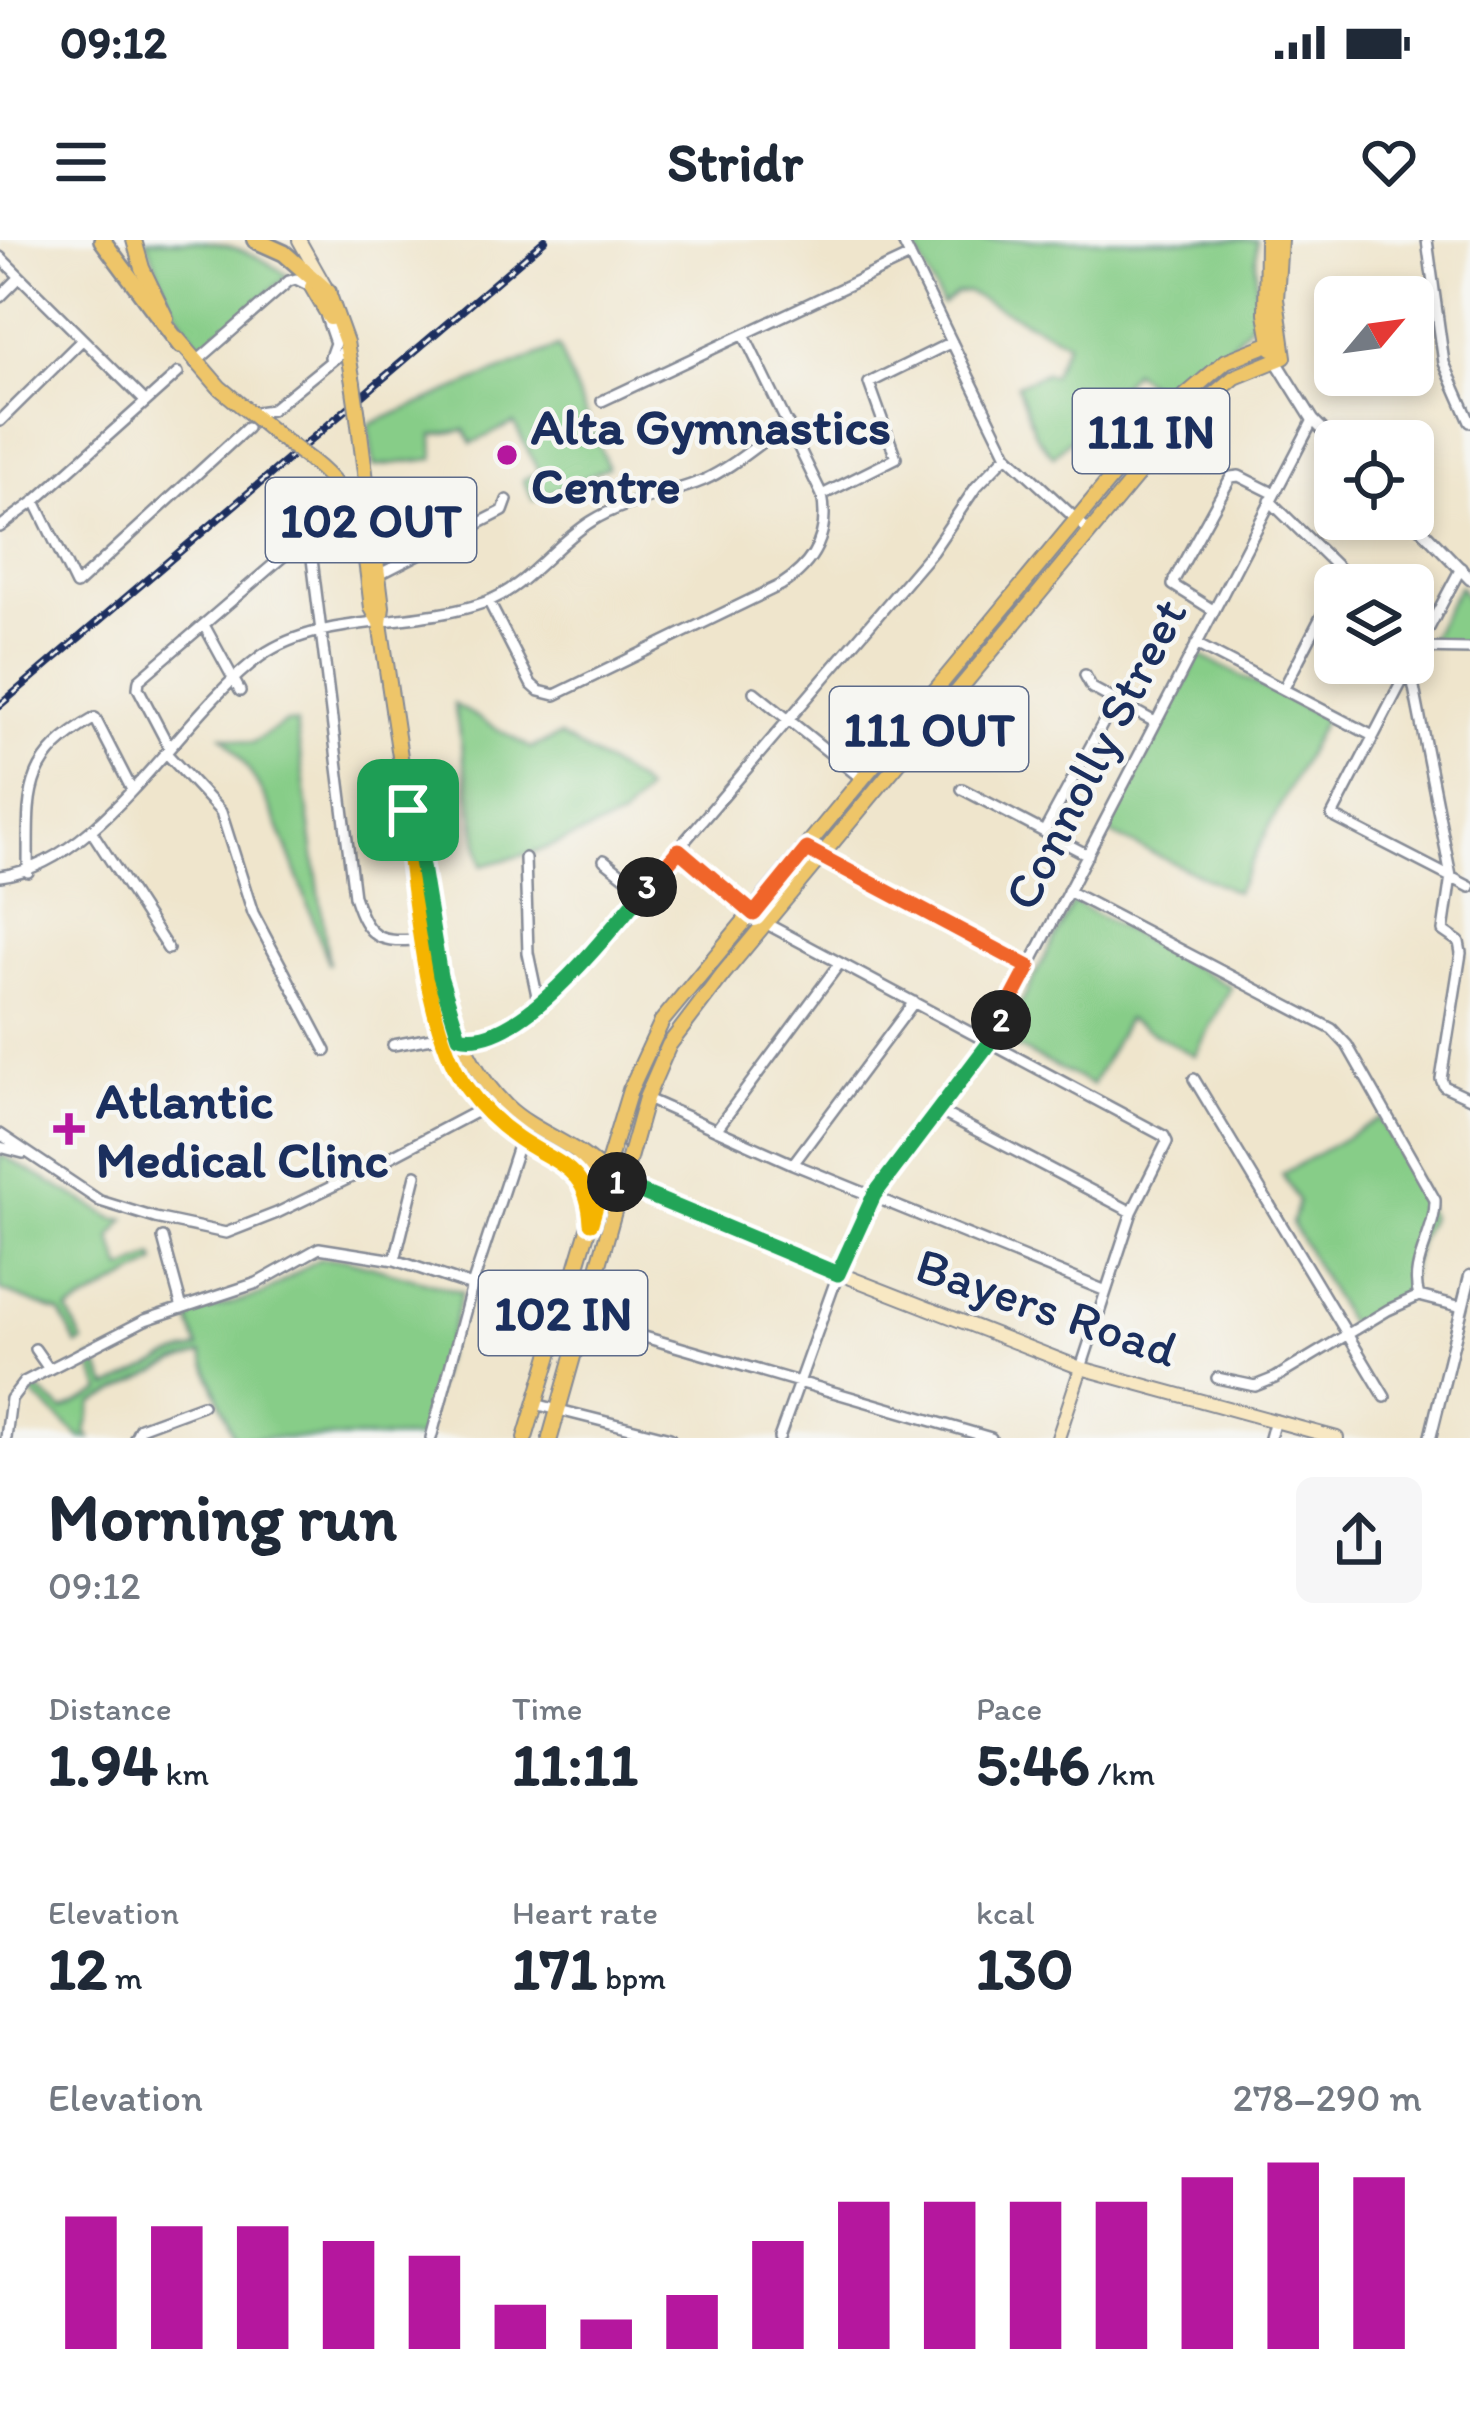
<!DOCTYPE html>
<html lang="en">
<head>
<meta charset="utf-8">
<style>
	body { margin:0; font-family:Itim,sans-serif; background:#f6f6f7; color:#1f2937; height:100vh; display:flex; flex-direction:column; font-size:45px; white-space:nowrap }
	* { box-sizing:border-box; margin:0 }
	p { font-size:39px; color:#747a83 }
	.icon { flex:none; width:66px; height:66px; fill:none; stroke:currentColor; stroke-width:2; stroke-linecap:round; stroke-linejoin:round }
	.map { position:relative; height:1198px; overflow:hidden }
	.sheet { display:flex; flex-direction:column; background:#fff; flex:1 }
	.sheet>* { flex:none }
	.needle { width:78px; rotate:61deg }
	.fabs { position:absolute; left:1314px; top:36px; display:grid; gap:24px }
	.fabs a { display:grid; place-items:center; width:120px; height:120px; border-radius:18px; background:#fff; box-shadow:0 6px 18px #0003; font-size:60px }
	.pin { position:absolute; display:grid; place-items:center; width:102px; height:102px; color:#fff; margin:-51px; border-radius:24px; box-shadow:0 6px 18px #0006 }
	.km { position:absolute; width:60px; height:60px; margin:-30px; border-radius:50%; background:#222; color:#fff; font-size:33px; line-height:60px; text-align:center }
	.round { display:grid; place-items:center; flex:none; width:126px; height:126px; border-radius:18px; background:#f6f6f7 }
	.head { display:flex; align-items:center; justify-content:space-between; height:204px; padding:0 48px }
	h1 { font-size:66px; font-weight:700; line-height:90px }
	.figures { display:grid; grid-template-columns:repeat(3,1fr); gap:18px; height:204px; padding:12px 48px }
	.figures div { display:grid; align-content:center }
	.figures b { font-size:60px; font-weight:700 }
	.figures small { font-size:33px; font-weight:400 }
	.figures p { font-size:33px }
	.chart { height:336px; padding:24px 48px }
	.chart p { display:flex; justify-content:space-between }
	.chart svg { width:100%; height:216px; margin-top:12px; stroke:#b5179e; stroke-width:6 }
	.status { display:flex; justify-content:space-between; align-items:center; height:84px; padding:0 60px; background:#fff; direction:ltr }
	.status svg { height:33px; fill:currentColor }
	header { display:flex; justify-content:space-between; align-items:center; height:156px; padding:0 48px; background:#fff; font-size:54px; font-weight:700 }
	.map>svg:first-child { display:block }
	.green { fill:#87cd88; stroke:#517e73; stroke-width:3 }
	.lines { fill:none; stroke-linecap:round; stroke-linejoin:round }
	.minor-casing { stroke:#858a95; stroke-width:14 }
	.tertiary-casing { stroke:#858a95; stroke-width:15 }
	.secondary-casing { stroke:#858a95; stroke-width:16 }
	.primary-casing { stroke:#858a95; stroke-width:18 }
	.motorway-casing { stroke:#858a95; stroke-width:20 }
	.minor { stroke:#fff; stroke-width:9 }
	.tertiary { stroke:#fff; stroke-width:10 }
	.secondary { stroke:#f8e8c3; stroke-width:12 }
	.primary { stroke:#eec569; stroke-width:14 }
	.motorway { stroke:#eec569; stroke-width:15 }
	.rail-casing { stroke:#1b2f5e; stroke-width:8 }
	.rail { stroke:#f6f6f2; stroke-width:3; stroke-dasharray:9; stroke-linecap:butt }
	.primary-bridge-casing { stroke:#858a95; stroke-width:18; stroke-linecap:butt }
	.primary-bridge { stroke:#eec569; stroke-width:14 }
	.split-1-casing { stroke:#fff; stroke-width:24 }
	.split-2-casing { stroke:#fff; stroke-width:24 }
	.split-3-casing { stroke:#fff; stroke-width:24 }
	.split-4-casing { stroke:#fff; stroke-width:24 }
	.split-1 { stroke:#f5b400; stroke-width:15 }
	.split-2 { stroke:#22a559; stroke-width:15 }
	.split-3 { stroke:#f0652b; stroke-width:15 }
	.split-4 { stroke:#22a559; stroke-width:15 }
	.poi-dot { fill:#b5179e; stroke:#f6f6f2; stroke-width:4.5 }
	.labels { text-anchor:middle; dominant-baseline:central; stroke-width:9; stroke-linejoin:round; paint-order:stroke }
	.shield { fill:#f6f6f2; stroke:#5d6b8a; stroke-width:3 }
	.shield-label { font-size:48px; font-weight:bold; fill:#1b2f5e }
	.poi-label { font-size:51px; font-weight:bold; fill:#1b2f5e; stroke:#f6f6f2; text-anchor:start }
	.street-label { font-size:51px; fill:#1b2f5e; stroke:#f6f6f2 }
</style>
</head>
<body>
<div class="status"><b>09:12</b><svg viewBox="0 0 49 12"><path d="M0 12V9h3v3zM5 12V6h3v6zM10 12V3h3v9zM15 12V0h3v12zM26 1h20v11H26zM47 4h2v5h-2z"/></svg></div>
<header><svg class="icon" aria-label="menu" viewBox="0 0 24 24"><path d="M4 6h16M4 12h16M4 18h16"/></svg>Stridr<svg class="icon" aria-label="heart" viewBox="0 0 24 24"><path d="M12 20l-8-8c-3-5 5-10 8-4 3-6 11-1 8 4z"/></svg></header>
<div class="map">
<svg width="1470" height="1198" viewBox="0 0 1470 1198">
	<rect width="100%" height="100%" fill="#f6f6f2"/>
	<filter id="ink" filterUnits="userSpaceOnUse"><feTurbulence type="fractalNoise" baseFrequency=".00833" numOctaves="2"/><feDisplacementMap in="SourceGraphic" scale="24" xChannelSelector="R" yChannelSelector="G"/><feConvolveMatrix kernelMatrix="1 2 1 2 8 2 1 2 1" color-interpolation-filters="sRGB"/></filter>
	<filter id="wash" filterUnits="userSpaceOnUse"><feTurbulence type="fractalNoise" baseFrequency=".004" numOctaves="4" result="noise"/><feDisplacementMap in="SourceGraphic" scale="48" xChannelSelector="R" yChannelSelector="G"/><feGaussianBlur stdDeviation="2.7" result="paint"/><feColorMatrix in="noise" values="0 0 0 0 0 0 0 0 0 0 0 0 0 0 0 0 0 1.4 0 .05"/><feComposite in="paint" operator="in"/></filter>
	<g filter="url(#wash)">
		<rect width="100%" height="100%" fill="#efe5cc"/>
		<path class="green" d="M146 0C208 0 239 0 288 36L201 109 169 59Z
			M911 0H1257C1255 24 1258 55 1252 79 1247 96 1184 142 1166 158L1133 131 1100 171 1053 216 1035 194 1017 145 1045 133 1052 136 1067 102 967 52 957 53 942 65Z
			M558 107 608 227 533 260 523 240 539 232 514 183 472 203 465 190 433 195 434 219 374 226 368 185Z
			M1459 346 1470 364V405L1431 404 1429 400Z
			M1199 415 1325 478 1236 652 1107 592Z
			M454 464 531 508 560 496 637 542 645 551 622 578 539 611 482 626Z
			M286 482 296 483 329 725C300 648 279 559 223 496L252 503Z
			M1073 662 1231 747 1195 816 1127 779 1092 845 1002 800Z
			M1380 878 1418 944 1430 977 1419 1001 1404 1055 1350 1086 1292 983 1298 961 1282 934Z
			M0 914 115 979H125L111 998 123 1030 154 1016 156 1023 68 1071 83 1102 77 1105 60 1073 0 1050Z
			M319 1019H345L462 1052 421 1198H234L202 1114 176 1122 93 1163 86 1192 90 1198H81L29 1151 35 1147 63 1170 102 1151 88 1121 94 1118 109 1147 173 1116 199 1108 188 1076 261 1055Z"/>
	</g>
	<g filter="url(#ink)">
		<g class="lines">
			<defs>
				<path id="minor" d="M902 0 1007 215 1090 292
					M1427 0 1444 123 1470 182
					M0 17 144 160
					M0 57 20 37
					M326 77 335 103 330 117
					M195 123 289 41 296 39 312 47
					M602 161 910 16
					M250 173 271 170 346 109
					M0 181 82 100
					M822 255 896 218 869 143 952 102
					M35 261 76 345 247 188
					M1270 261 1356 345
					M0 287 35 261 178 133
					M376 318 412 315
					M378 335 503 271 507 260
					M489 362 531 444 539 451 555 455 781 345C814 324 830 294 822 255L745 97
					M1213 370 1173 345 1174 340 1231 237 1239 236 1273 253
					M204 385 240 451
					M1196 404 1371 495
					M1417 408 1470 409
					M1413 418 1461 328
					M1410 426 1332 576 1470 647
					M1410 427 1451 636 1443 691 1459 702 1461 713 1441 839 1444 846 1470 858
					M1085 435 1092 448 1155 482
					M1284 448 1335 350
					M754 452 862 539
					M169 507 138 448 139 440 301 301 310 303 354 656C368 699 379 704 423 699
					M166 513 221 572 253 673 326 811
					M962 549 1088 615
					M92 592 168 709
					M1044 592 1115 461
					M807 609 1029 727
					M679 610 752 672
					M525 618 528 713 539 765
					M604 620 643 651
					M28 632C29 555 20 521 95 478L131 548
					M0 636C104 623 178 476 261 416 320 374 415 387 483 363 526 349 554 304 592 281 626 260 668 255 704 240 735 226 759 202 788 184
					M1068 651 1332 789 1347 805 1435 960C1436 993 1408 1025 1419 1056L1462 1067
					M765 683 1164 896 1167 902 1132 972 1081 1128
					M460 797C491 803 531 772 554 754L932 312 976 247 1007 215
					M393 805 443 796
					M1194 839 1385 1157
					M645 858 793 924 1106 1051
					M937 870 1132 972
					M716 890 839 724
					M0 894 100 961 155 978 226 993 277 973 360 933 483 868
					M0 907 23 913
					M793 924 914 762
					M163 998 182 1068
					M395 1020 416 935
					M562 1073 991 1198
					M35 1109 49 1129
					M1217 1138 1255 1146 1275 1138 1388 1070 1419 1056
					M535 1164 670 1198
					M6 1198 11 1159 24 1142 145 1080 257 1043 319 1008 395 1020 472 1046
					M135 1198 140 1188 202 1165
					M431 1198 472 1046 520 900
					M779 1198 838 1034 874 955 990 802 1313 180
					M1270 1198 1275 1180"/>
				<path id="tertiary" d="M1275 119 1313 180 1335 202
					M1412 279 1470 339
					M1430 1198 1470 1036"/>
				<path id="secondary" d="M299 0 325 46
					M622 945 705 981 1081 1128 1337 1198
					M1058 1198 1081 1128"/>
				<path id="primary" d="M134 0 142 28 166 78
					M1267 0 1266 73 1272 108
					M312 47 330 78
					M328 52 346 102 353 143
					M177 98 220 148 278 196
					M358 177 382 367 380 383 408 570 404 579C421 686 420 832 518 899 547 918 581 927 611 939
					M311 221C364 262 364 306 372 368L379 381
					M408 570 414 578C431 676 431 791 506 866 535 894 580 905 605 935
					M568 929 586 951 590 972
					M525 1198 630 850 662 781 1164 174 1226 121 1279 100
					M550 1198 646 858 669 805 723 734 1183 180 1235 137 1284 117 1276 59 1280 0"/>
				<path id="motorway" d="M102 0 180 105
					M255 0 284 13 328 52"/>
			</defs>
			<use href="#minor" class="minor-casing"/>
			<use href="#tertiary" class="tertiary-casing"/>
			<use href="#secondary" class="secondary-casing"/>
			<use href="#primary" class="primary-casing"/>
			<use href="#motorway" class="motorway-casing"/>
			<use href="#minor" class="minor"/>
			<use href="#tertiary" class="tertiary"/>
			<use href="#secondary" class="secondary"/>
			<use href="#primary" class="primary"/>
			<use href="#motorway" class="motorway"/>
			<defs>
				<path id="rail" d="M0 465 545 0"/>
			</defs>
			<use href="#rail" class="rail-casing"/>
			<use href="#rail" class="rail"/>
			<defs>
				<path id="primary-bridge" d="M353 143 358 177
					M278 196 311 221"/>
			</defs>
			<use href="#primary-bridge" class="primary-bridge-casing"/>
			<use href="#primary-bridge" class="primary-bridge"/>
		</g>
	</g>
	<g class="lines" filter="url(#ink)">
		<defs>
			<path id="split-1" d="M408 570 404 579C417 657 422 782 466 847 480 867 498 884 518 898 557 925 588 926 591 983L605 935 617 942"/>
			<path id="split-2" d="M617 942 838 1034 874 955 990 802 1001 780"/>
			<path id="split-3" d="M647 647 679 610 754 674 807 609 1029 727 1001 780"/>
			<path id="split-4" d="M408 570 414 578 440 736 459 796C520 812 611 688 647 647"/>
		</defs>
		<use href="#split-1" class="split-1-casing"/>
		<use href="#split-2" class="split-2-casing"/>
		<use href="#split-3" class="split-3-casing"/>
		<use href="#split-4" class="split-4-casing"/>
		<use href="#split-1" class="split-1"/>
		<use href="#split-2" class="split-2"/>
		<use href="#split-3" class="split-3"/>
		<use href="#split-4" class="split-4"/>
	</g>
	<g class="poi-dot">
		<circle cx="507" cy="215" r="12"/>
		<path d="M63 871h12v12h12v12h-12v12h-12v-12h-12v-12h12z"/>
	</g>
	<g class="labels">
		<g class="shield">
			<rect x="1073" y="149" width="156" height="84" rx="9"/>
			<rect x="266" y="238" width="210" height="84" rx="9"/>
			<rect x="830" y="447" width="198" height="84" rx="9"/>
			<rect x="479" y="1031" width="168" height="84" rx="9"/>
		</g>
		<g class="shield-label">
			<text x="1151" y="191">111 IN</text>
			<text x="371" y="280">102 OUT</text>
			<text x="929" y="489">111 OUT</text>
			<text x="563" y="1073">102 IN</text>
		</g>
		<g class="poi-label">
			<text x="531" y="186">Alta Gymnastics<tspan x="531" dy="59">Centre</tspan></text>
			<text x="96" y="860">Atlantic<tspan x="96" dy="59">Medical Clinc</tspan></text>
		</g>
		<g class="street-label">
			<text transform="translate(1095 514) rotate(-63)">Connolly Street</text>
			<text transform="translate(1047 1067) rotate(19)">Bayers Road</text>
		</g>
	</g>
</svg>
<div class="fabs">
<a><svg class="needle" viewBox="-14 -14 28 28"><path d="M0-13l5 13h-10z" fill="#e53935"/><path d="M0 13l5-13h-10z" fill="#747a83"/></svg></a>
<a><svg class="icon" aria-label="locate" viewBox="0 0 24 24"><circle cx="12" cy="12" r="6"/><path d="M12 2v4M12 18v4M2 12h4M18 12h4"/></svg></a>
<a><svg class="icon" aria-label="layers" viewBox="0 0 24 24"><path d="M12 4l9 5-9 5-9-5zM3 14l9 5 9-5"/></svg></a>
</div>
<div class="pin" style="left:408px;top:570px;background:#1e9e55"><svg class="icon" aria-label="arrive" viewBox="0 0 24 24"><path d="M6 21V4h12l-3 4 3 4H6"/></svg></div>
<b class="km" style="left:617px;top:942px">1</b>
<b class="km" style="left:1001px;top:780px">2</b>
<b class="km" style="left:647px;top:647px">3</b>
</div>
<section class="sheet">
<div class="head"><div><h1>Morning run</h1><p>09:12</p></div><a class="round"><svg class="icon" aria-label="share" viewBox="0 0 24 24"><path d="M12 15V3M7 8l5-5 5 5M5 13v7h14v-7"/></svg></a></div>
<div class="figures">
<div><p>Distance</p><b>1.94<small> km</small></b></div>
<div><p>Time</p><b>11:11</b></div>
<div><p>Pace</p><b>5:46<small> /km</small></b></div>
</div>
<div class="figures">
<div><p>Elevation</p><b>12<small> m</small></b></div>
<div><p>Heart rate</p><b>171<small> bpm</small></b></div>
<div><p>kcal</p><b>130</b></div>
</div>
<div class="chart"><p><span>Elevation</span>278–290 m</p>
<svg viewBox="0 0 160 44" preserveAspectRatio="none"><path d="M5 44V17M15 44V19M25 44V19M35 44V22M45 44V25M55 44V35M65 44V38M75 44V33M85 44V22M95 44V14M105 44V14M115 44V14M125 44V14M135 44V9M145 44V6M155 44V9"/></svg>
</div>
</section>
</body>
</html>
